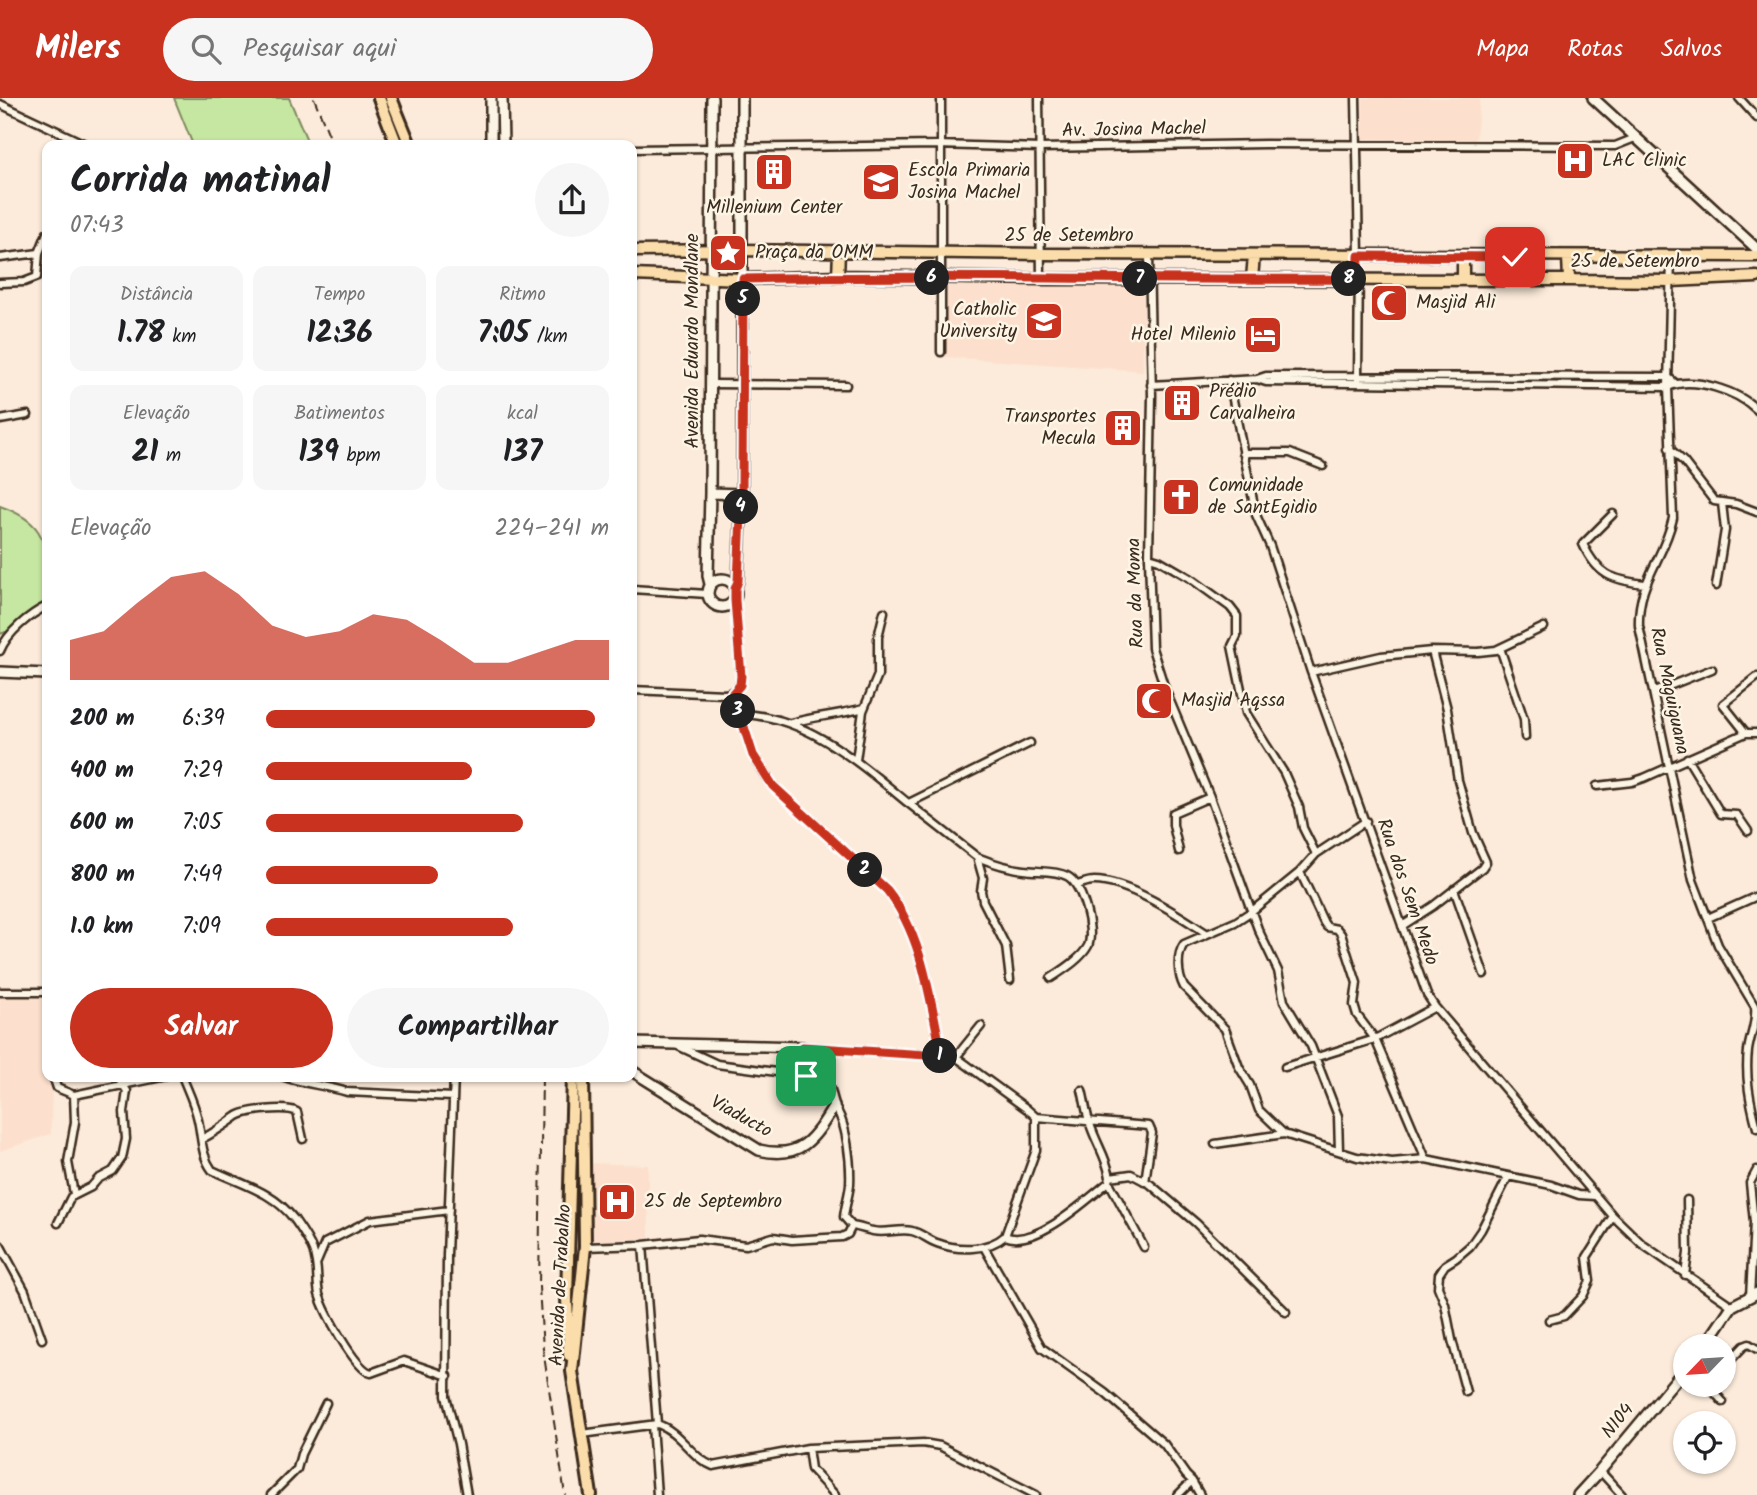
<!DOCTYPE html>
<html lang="pt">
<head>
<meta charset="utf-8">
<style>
	body { margin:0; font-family:Kalam,sans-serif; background:#f6f6f6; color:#202124; height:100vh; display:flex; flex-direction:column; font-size:26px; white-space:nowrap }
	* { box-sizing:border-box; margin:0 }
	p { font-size:23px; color:#757577 }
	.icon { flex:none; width:38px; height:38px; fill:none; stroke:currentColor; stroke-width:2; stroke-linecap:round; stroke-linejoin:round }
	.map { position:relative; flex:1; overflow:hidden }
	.drawer { position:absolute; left:42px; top:42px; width:595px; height:942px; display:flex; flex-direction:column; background:#fff; border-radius:14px; box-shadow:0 2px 5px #0004 }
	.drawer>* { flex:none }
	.needle { width:46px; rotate:245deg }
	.buttons { position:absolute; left:1673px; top:1236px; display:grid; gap:14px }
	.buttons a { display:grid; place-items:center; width:63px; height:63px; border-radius:50%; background:#fff; box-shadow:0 2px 5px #0004; font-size:35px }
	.pin { position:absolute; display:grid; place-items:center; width:60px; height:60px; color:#fff; margin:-30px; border-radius:14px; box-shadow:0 4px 10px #0006 }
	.km { position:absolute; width:35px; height:35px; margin:-18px; border-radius:50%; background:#222; color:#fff; font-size:19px; line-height:35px; text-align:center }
	.round { display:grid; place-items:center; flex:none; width:74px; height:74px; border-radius:37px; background:#f6f6f6 }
	.overview { display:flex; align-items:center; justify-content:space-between; height:119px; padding:0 28px }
	h1 { font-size:38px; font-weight:700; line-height:52px }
	.metrics { display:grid; grid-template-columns:repeat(3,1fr); gap:10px; height:119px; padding:7px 28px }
	.metrics div { display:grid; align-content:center; border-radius:14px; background:#f6f6f6; text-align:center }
	.metrics b { font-size:30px; font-weight:700 }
	.metrics small { font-size:19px; font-weight:400 }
	.metrics p { font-size:19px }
	.chart { height:196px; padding:14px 28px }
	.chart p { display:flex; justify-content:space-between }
	.chart svg { width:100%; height:126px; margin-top:7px; fill:#c8321e; opacity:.7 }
	.button { display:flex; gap:14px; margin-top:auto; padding:14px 28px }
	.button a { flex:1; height:80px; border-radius:42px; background:#c8321e; color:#fff; font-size:28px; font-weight:700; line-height:80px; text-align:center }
	.button a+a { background:#f6f6f6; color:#202124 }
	ul { padding:0 28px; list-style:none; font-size:23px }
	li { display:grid; grid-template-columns:112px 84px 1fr; align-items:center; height:52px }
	li i { height:18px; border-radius:9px; background:#c8321e }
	header { display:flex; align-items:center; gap:42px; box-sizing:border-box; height:98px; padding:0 35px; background:#c8321e; color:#fff }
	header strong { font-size:33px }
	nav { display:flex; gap:38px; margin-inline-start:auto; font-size:24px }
	.search { width:490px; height:63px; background:#f6f6f6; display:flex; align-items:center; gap:18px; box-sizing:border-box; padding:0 24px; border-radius:38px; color:#757577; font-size:26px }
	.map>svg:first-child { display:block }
	.built { fill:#fce0cd }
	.green { fill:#c5e7a1; stroke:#808860; stroke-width:2 }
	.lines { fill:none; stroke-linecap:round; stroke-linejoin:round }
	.street-casing { stroke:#3b2a1e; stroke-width:11 }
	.secondary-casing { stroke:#3b2a1e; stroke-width:14 }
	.primary-casing { stroke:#3b2a1e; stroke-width:15 }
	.highway-casing { stroke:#3b2a1e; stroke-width:16 }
	.street { stroke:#fcf5e5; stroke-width:6 }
	.secondary { stroke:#fcf5e5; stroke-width:9 }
	.primary { stroke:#fbddab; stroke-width:10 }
	.highway { stroke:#fbddab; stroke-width:10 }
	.rail { stroke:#3b2a1e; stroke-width:2; stroke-dasharray:10 5; stroke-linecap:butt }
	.route-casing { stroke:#fff; stroke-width:14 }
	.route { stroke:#c8321e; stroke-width:9 }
	.labels { text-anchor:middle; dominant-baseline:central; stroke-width:5; stroke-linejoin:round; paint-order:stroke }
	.street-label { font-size:19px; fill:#3b2a1e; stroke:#fcf5e5 }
	.poi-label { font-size:19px; fill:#3b2a1e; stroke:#fcf5e5; text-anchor:start }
</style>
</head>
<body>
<header>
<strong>Milers</strong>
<div class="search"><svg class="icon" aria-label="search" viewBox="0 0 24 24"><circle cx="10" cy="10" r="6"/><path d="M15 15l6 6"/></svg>Pesquisar aqui</div>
<nav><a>Mapa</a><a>Rotas</a><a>Salvos</a></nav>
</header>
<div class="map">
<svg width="1757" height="1397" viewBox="0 0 1757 1397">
	<rect width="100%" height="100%" fill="#fcebda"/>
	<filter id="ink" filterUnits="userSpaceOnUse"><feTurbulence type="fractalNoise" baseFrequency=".0143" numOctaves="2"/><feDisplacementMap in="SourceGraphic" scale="14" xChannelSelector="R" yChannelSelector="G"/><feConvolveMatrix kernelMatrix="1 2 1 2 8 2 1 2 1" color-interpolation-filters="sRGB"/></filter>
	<g filter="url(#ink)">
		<path class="built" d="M1363 0H1480L1476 42 1362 41Z
			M944 188H1144L1143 273 944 259Z
			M47 898V978H52L51 1036 0 1053V899Z
			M586 1065 648 1067 649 1140 586 1145Z"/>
		<path class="green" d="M174 0H289L309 47H193Z
			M0 408C39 422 47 438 47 478 47 491 47 505 38 514 28 525 14 532 0 536Z"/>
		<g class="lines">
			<defs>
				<path id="street" d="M1039 0 1041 181
					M1356 0 1359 158 1358 282
					M1739 0 1757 20
					M0 6 87 47
					M632 51 937 47 1040 50 1265 46 1615 48 1635 40
					M1149 157 1152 298 1149 459 1152 550 1165 591 1210 699 1258 831 1278 873 1284 903 1311 948 1338 1018 1339 1053
					M1671 158 1668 289 1673 420C1664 461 1637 484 1639 528L1693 782 1718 847 1755 909C1757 925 1750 937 1748 953 1745 979 1750 1004 1757 1030
					M0 160 39 155
					M0 185 24 184 37 179 39 155 47 135
					M941 254V0
					M1257 281 1266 284 1668 289C1694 278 1738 293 1757 312
					M1229 282 1256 417 1270 448 1311 574 1427 897 1435 909 1613 1118 1642 1146 1732 1208
					M711 286 846 287
					M1151 287 1257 281 1266 278 1668 279 1676 286
					M0 322 28 317
					M1669 350 1684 364 1714 403 1736 406 1757 414
					M1243 355H1290L1323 368
					M1613 416 1583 446C1597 477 1612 482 1645 486
					M1149 459 1159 462 1190 480 1230 509 1237 518V538L1232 548 1246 615 1284 675 1299 709 1303 730 1316 756
					M1716 488 1725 432 1722 405
					M632 491 707 496
					M1500 550 1524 621 1525 639
					M0 553C7 535 30 516 47 508
					M1311 574 1381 558 1432 553 1478 554 1496 552 1544 529
					M632 592 725 596C736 594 740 589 741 578L735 502
					M1654 594 1712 571
					M733 595 753 657 773 688 887 792C923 838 930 902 942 958
					M739 616C806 617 858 664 908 705 931 723 954 741 977 759 992 765 1007 770 1024 772 1037 774 1055 772 1067 778 1082 785 1095 833 1088 848 1081 861 1063 872 1051 880
					M791 625C815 618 839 617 864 610
					M1746 635 1723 606 1757 579
					M1687 660 1721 716 1737 717 1748 733
					M856 662 863 613 878 577V539L884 514
					M1597 688 1632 684 1644 680 1746 635H1757
					M909 705 1030 645
					M1179 753 1173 727V715L1210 699
					M977 759 983 780 981 793 983 803 1006 848 1010 882
					M1300 774 1324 825 1327 829 1337 831 1341 836 1357 885 1354 907 1357 917 1375 941 1426 1061
					M1077 787C1082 786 1088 783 1093 783 1126 782 1179 817 1206 835
					M1454 791 1484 876
					M1708 820 1757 798
					M1402 828 1433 808 1482 770 1486 764 1473 735 1458 682 1447 611 1432 553
					M0 894H47
					M676 947 717 966 806 978 827 984
					M804 949 956 959 1027 1011 1036 1019V1052L1005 1138C988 1153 958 1153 937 1145 928 1142 921 1135 912 1133 900 1130 885 1136 873 1133 866 1132 860 1129 852 1128L844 1119C845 1108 849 1097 850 1086 851 1065 847 1024 834 1008
					M956 959 981 928
					M1285 969 1375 941 1435 909
					M53 978 57 990 74 997 166 978
					M182 978C188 993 195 1007 198 1022 202 1040 201 1057 212 1072 243 1087 272 1093 294 1121 301 1131 309 1142 313 1153 319 1168 316 1182 319 1196 324 1213 355 1271 371 1275L404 1263 448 1278
					M233 978H239
					M282 978C303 986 325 987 347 994L453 999
					M454 978 447 1157 446 1298 458 1346 467 1397
					M1082 992C1085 1003 1086 1015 1090 1026 1096 1045 1107 1060 1110 1079L1131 1076 1150 1086 1196 1125 1286 1214
					M74 997 75 1024 68 1064 74 1096
					M1036 1019 1149 1028 1152 1035 1145 1084
					M1284 1036 1259 1012 1250 987 1239 969 1225 931 1184 889C1178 878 1176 857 1184 846L1235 824 1252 813 1300 774 1316 756 1366 723
					M202 1041C215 1034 225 1027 236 1019 245 1012 288 1008 297 1014L303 1041
					M1215 1046 1284 1036 1357 1059 1392 1064 1426 1061 1551 1087 1579 1097 1595 1098
					M1109 1084 1144 1149
					M58 1125 71 1099 91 1089 98 1081 113 1073 122 1060 126 1041 124 1014 127 993 117 978
					M1005 1138C1035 1151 1086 1102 1109 1084L1110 1079
					M0 1147 25 1193 42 1241
					M643 1147 657 1326
					M585 1149 643 1147 699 1141 746 1147 773 1139 792 1142 842 1139 848 1136 852 1128
					M984 1149 1042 1250 1105 1295 1164 1346 1186 1377 1192 1383 1200 1397
					M317 1164 325 1145 370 1122 449 1112
					M1685 1177 1688 1155 1687 1102
					M1750 1199 1754 1124 1750 1085 1757 1072
					M1549 1222 1564 1218 1583 1198 1590 1183 1587 1159 1613 1118
					M1724 1269 1744 1248 1749 1246 1757 1251
					M1711 1286 1714 1294 1723 1304
					M1466 1294 1452 1242 1445 1206 1438 1189 1439 1176 1445 1167 1456 1160 1470 1148 1481 1132 1508 1079
					M652 1327 657 1397
					M582 1336 657 1326C680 1333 691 1360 713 1368L808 1350 923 1345 940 1348 1036 1397
					M808 1350 811 1371 835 1397
					M1600 1373 1622 1397
					M271 1397 297 1371 301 1356 326 1305
					M1178 1397 1192 1383"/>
				<path id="secondary" d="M502 0 503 47
					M1593 0 1757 151
					M491 47V0
					M710 395 742 396
					M708 495a14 14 0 1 1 28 0a14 14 0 1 1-28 0Z
					M710 486 708 478 710 395 712 0
					M735 491 738 483 742 396V0
					M0 574 47 576
					M632 945 802 949C827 961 826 985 834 1008 814 1041 801 1062 759 1052L632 973
					M1705 1248 1732 1208 1757 1195
					M1578 1397 1600 1373 1685 1271"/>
				<path id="primary" d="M632 153 743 152 1041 156 1757 158
					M1463 159V181
					M1568 159 1569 182
					M632 177 743 181 838 178 1041 181 1569 182 1671 183 1757 179
					M838 178 839 154
					M1252 181 1254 157"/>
				<path id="highway" d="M379 0 397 47
					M391 0 410 47
					M583 978 585 1149 572 1273 591 1397
					M569 1257 567 1200 573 978"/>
			</defs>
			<use href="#street" class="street-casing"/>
			<use href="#secondary" class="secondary-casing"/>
			<use href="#primary" class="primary-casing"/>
			<use href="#highway" class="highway-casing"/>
			<use href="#street" class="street"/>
			<use href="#secondary" class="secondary"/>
			<use href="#primary" class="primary"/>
			<use href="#highway" class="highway"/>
			<path class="rail" d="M314 0 333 47
				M542 978 539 1189 543 1251 565 1397"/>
		</g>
	</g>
	<g class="lines" filter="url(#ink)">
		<defs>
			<path id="route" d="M806 978 829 985C823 968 818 956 802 949L942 958C930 902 923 838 887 792L773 688 753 657 733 595 740 587 741 578 735 502V491L738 483 742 396 743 181C948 176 1153 183 1358 181L1359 158 1515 159"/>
		</defs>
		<use href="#route" class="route-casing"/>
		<use href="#route" class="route"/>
	</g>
	<defs>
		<symbol id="hospital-square" viewBox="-11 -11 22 22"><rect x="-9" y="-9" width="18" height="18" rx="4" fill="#c8321e" stroke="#fcf5e5"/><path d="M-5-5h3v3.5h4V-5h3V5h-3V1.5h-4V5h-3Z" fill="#fff"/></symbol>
		<symbol id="building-square" viewBox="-11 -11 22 22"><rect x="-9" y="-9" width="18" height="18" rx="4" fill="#c8321e" stroke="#fcf5e5"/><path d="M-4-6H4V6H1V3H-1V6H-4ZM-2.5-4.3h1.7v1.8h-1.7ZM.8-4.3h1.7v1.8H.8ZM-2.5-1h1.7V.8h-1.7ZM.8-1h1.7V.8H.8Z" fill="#fff"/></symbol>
		<symbol id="school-square" viewBox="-11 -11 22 22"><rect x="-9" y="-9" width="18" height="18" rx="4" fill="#c8321e" stroke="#fcf5e5"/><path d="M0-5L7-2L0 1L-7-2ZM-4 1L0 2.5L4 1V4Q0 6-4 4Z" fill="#fff"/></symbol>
		<symbol id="sight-square" viewBox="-11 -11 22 22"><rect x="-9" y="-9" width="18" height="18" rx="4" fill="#c8321e" stroke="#fcf5e5"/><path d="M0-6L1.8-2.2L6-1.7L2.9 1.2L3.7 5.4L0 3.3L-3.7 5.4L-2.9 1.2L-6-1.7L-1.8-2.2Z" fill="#fff"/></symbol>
		<symbol id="mosque-square" viewBox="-11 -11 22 22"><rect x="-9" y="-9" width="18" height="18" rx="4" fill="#c8321e" stroke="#fcf5e5"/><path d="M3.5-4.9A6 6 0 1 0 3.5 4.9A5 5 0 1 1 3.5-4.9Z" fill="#fff"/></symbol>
		<symbol id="university-square" viewBox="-11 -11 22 22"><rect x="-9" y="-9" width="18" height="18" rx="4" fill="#c8321e" stroke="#fcf5e5"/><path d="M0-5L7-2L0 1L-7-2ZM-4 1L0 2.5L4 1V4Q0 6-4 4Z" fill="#fff"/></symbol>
		<symbol id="hotel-square" viewBox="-11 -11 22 22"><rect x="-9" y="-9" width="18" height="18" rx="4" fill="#c8321e" stroke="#fcf5e5"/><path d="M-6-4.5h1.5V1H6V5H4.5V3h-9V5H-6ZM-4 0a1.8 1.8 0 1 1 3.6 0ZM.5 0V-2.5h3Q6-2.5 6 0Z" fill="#fff"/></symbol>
		<symbol id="church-square" viewBox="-11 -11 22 22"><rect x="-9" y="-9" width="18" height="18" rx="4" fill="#c8321e" stroke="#fcf5e5"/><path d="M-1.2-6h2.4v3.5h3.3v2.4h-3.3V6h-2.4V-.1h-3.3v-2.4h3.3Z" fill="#fff"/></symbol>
	</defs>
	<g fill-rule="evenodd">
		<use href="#hospital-square" x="1553" y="41" width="44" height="44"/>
		<use href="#building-square" x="752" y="52" width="44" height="44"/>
		<use href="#school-square" x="859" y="62" width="44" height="44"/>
		<use href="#sight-square" x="706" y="133" width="44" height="44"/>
		<use href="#mosque-square" x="1367" y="183" width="44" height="44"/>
		<use href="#university-square" x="1022" y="201" width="44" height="44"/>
		<use href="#hotel-square" x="1241" y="215" width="44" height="44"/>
		<use href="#building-square" x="1160" y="283" width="44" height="44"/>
		<use href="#building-square" x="1101" y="308" width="44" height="44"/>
		<use href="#church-square" x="1159" y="377" width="44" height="44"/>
		<use href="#mosque-square" x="1132" y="581" width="44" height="44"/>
		<use href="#hospital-square" x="595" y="1082" width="44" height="44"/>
	</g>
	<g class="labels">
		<g class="street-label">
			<text transform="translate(1134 32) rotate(-1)">Av. Josina Machel</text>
			<text x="1069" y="138">25 de Setembro</text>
			<text x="1635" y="164">25 de Setembro</text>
			<text transform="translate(693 243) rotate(-90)">Avenida Eduardo Mondlane</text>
			<text transform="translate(1136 495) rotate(-92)">Rua da Moma</text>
			<text transform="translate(1669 593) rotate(78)">Rua Maguiguana</text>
			<text transform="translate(1407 794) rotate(71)">Rua dos Sem Medo</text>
			<text transform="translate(741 1019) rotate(29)">Viaducto</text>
			<text transform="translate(561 1187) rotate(-87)">Avenida de Trabalho</text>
			<text transform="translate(1618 1323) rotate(-51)">N104</text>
		</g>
		<g class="poi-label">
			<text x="1602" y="63">LAC Clinic</text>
			<text x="908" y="73">Escola Primaria<tspan x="908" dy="22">Josina Machel</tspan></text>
			<text x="774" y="110" text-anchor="middle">Millenium Center</text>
			<text x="755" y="155">Praça da OMM</text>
			<text x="1416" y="205">Masjid Ali</text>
			<text x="1017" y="212" text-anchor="end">Catholic<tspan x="1017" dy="22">University</tspan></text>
			<text x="1236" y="237" text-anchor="end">Hotel Milenio</text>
			<text x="1209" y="294">Prédio<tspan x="1209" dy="22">Carvalheira</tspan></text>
			<text x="1096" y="319" text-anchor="end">Transportes<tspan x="1096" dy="22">Mecula</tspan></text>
			<text x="1208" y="388">Comunidade<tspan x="1208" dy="22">de SantEgidio</tspan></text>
			<text x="1181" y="603">Masjid Aqssa</text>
			<text x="644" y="1104">25 de Septembro</text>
		</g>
	</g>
</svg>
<div class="buttons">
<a><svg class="needle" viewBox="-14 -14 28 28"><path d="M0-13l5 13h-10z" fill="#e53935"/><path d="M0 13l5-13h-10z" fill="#757577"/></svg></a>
<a><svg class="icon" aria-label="locate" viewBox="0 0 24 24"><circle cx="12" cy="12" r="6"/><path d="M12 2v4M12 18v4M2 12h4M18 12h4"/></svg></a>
</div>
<div class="pin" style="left:806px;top:978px;background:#1e9e55"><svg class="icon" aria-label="arrive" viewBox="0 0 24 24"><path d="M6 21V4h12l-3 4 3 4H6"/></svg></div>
<div class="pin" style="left:1515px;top:159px;background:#d93025"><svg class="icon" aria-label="check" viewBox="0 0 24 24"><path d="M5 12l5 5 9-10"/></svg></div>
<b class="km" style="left:940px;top:958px">1</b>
<b class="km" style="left:865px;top:772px">2</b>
<b class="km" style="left:738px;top:613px">3</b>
<b class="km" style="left:741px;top:409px">4</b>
<b class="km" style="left:743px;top:201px">5</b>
<b class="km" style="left:932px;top:180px">6</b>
<b class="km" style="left:1140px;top:181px">7</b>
<b class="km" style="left:1349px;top:181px">8</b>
<section class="drawer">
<div class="overview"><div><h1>Corrida matinal</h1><p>07:43</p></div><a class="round"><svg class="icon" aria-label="share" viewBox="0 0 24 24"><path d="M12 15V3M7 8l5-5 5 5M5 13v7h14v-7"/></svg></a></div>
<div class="metrics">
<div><p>Distância</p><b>1.78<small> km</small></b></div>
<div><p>Tempo</p><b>12:36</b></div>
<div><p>Ritmo</p><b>7:05<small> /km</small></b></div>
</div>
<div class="metrics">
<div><p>Elevação</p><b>21<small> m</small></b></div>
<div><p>Batimentos</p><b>139<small> bpm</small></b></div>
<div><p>kcal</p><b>137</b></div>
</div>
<div class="chart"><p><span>Elevação</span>224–241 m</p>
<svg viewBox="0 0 160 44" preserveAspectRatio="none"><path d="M0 44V30L10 27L20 17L30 8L40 6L50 14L60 25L70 29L80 27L90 21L100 23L110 30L120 38L130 38L140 34L150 30L160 30V44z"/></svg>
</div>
<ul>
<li><b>200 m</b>6:39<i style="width:96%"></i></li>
<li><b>400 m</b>7:29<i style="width:60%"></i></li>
<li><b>600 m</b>7:05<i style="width:75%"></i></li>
<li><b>800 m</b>7:49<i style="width:50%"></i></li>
<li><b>1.0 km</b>7:09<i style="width:72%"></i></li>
</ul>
<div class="button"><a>Salvar</a><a>Compartilhar</a></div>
</section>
</div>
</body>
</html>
